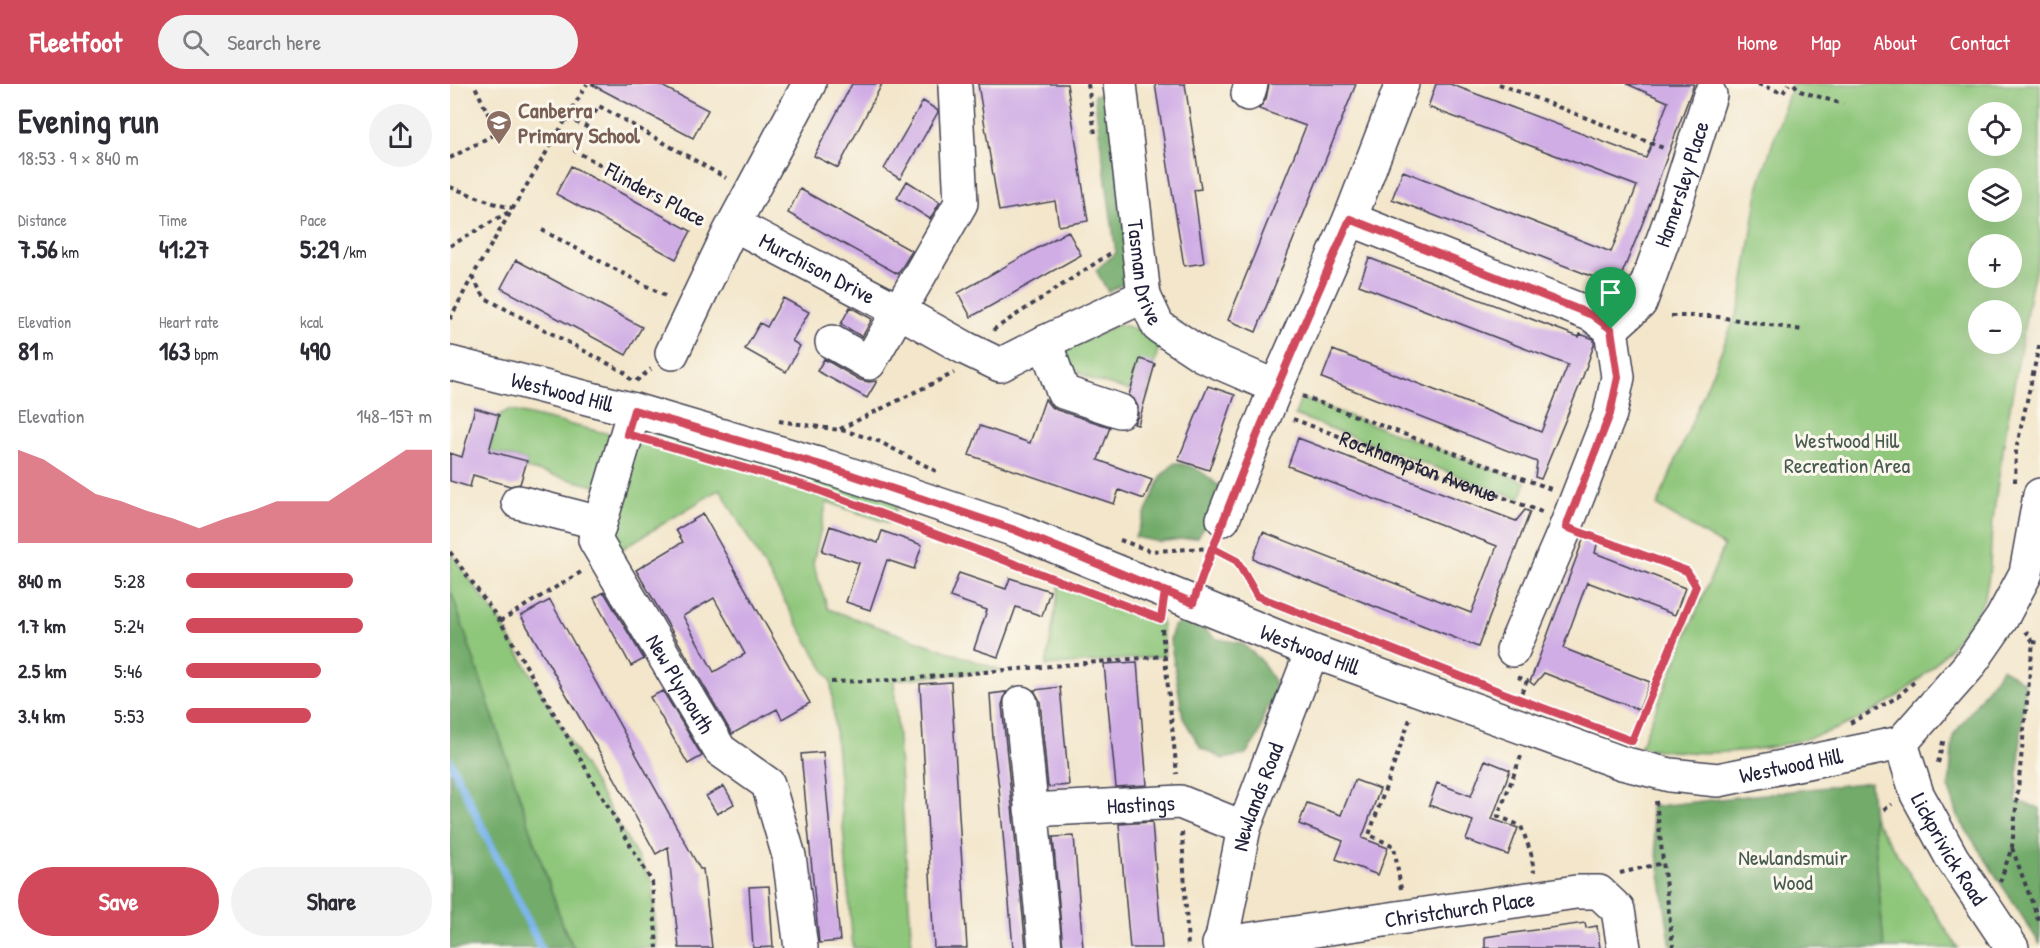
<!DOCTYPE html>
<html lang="en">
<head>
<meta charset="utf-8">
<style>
	body { margin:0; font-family:"Patrick Hand",sans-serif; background:#f2f2f3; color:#2b2b33; height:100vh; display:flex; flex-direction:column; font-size:22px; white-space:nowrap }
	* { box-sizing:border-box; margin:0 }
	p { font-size:20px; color:#7c7c81 }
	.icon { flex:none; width:33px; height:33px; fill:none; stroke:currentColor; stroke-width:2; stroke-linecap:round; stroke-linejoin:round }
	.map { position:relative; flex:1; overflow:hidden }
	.sheet { display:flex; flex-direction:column; background:#fff; width:450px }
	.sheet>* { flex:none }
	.fabs { position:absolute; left:1518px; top:18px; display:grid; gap:12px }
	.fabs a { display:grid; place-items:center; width:54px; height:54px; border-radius:50%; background:#fff; box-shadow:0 6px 24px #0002; font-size:30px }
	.pin { position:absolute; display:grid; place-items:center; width:51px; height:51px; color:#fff; margin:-62px -26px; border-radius:50% 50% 50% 0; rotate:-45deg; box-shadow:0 0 6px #0007 }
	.pin .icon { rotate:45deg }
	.round { display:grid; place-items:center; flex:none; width:63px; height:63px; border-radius:32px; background:#f2f2f3 }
	.overview { display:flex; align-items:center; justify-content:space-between; height:102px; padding:0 18px }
	h1 { font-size:33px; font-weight:700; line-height:45px }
	.stats { display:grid; grid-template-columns:repeat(3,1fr); gap:9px; height:102px; padding:6px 18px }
	.stats div { display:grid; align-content:center }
	.stats b { font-size:26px; font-weight:700 }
	.stats small { font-size:16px; font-weight:400 }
	.stats p { font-size:16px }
	.chart { height:168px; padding:12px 18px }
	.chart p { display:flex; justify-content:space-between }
	.chart svg { width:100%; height:108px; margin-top:6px; fill:#d1495b; opacity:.7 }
	.button { display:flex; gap:12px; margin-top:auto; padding:12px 18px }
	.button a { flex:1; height:69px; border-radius:36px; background:#d1495b; color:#fff; font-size:24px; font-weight:700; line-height:69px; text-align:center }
	.button a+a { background:#f2f2f3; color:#2b2b33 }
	ul { padding:0 18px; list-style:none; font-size:20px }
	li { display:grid; grid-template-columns:96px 72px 1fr; align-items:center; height:45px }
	li i { height:15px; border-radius:8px; background:#d1495b }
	header { display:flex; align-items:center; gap:36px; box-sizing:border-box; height:84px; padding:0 30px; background:#d1495b; color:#fff }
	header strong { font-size:28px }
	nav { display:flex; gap:33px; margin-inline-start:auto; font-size:21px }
	.search { width:420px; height:54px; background:#f2f2f3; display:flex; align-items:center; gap:15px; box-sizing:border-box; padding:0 21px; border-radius:33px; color:#7c7c81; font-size:22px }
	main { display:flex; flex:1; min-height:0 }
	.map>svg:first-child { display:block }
	.green { fill:#8ec67a; stroke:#58745a; stroke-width:1.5; fill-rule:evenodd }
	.forest { fill:#72ab6a; stroke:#4a6652; stroke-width:1.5 }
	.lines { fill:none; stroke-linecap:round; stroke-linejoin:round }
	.stream { stroke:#7bb5ec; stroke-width:8 }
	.building { fill:#d0ade5; fill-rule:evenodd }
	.minor-casing { stroke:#413f51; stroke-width:36 }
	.path { stroke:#413f51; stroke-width:4; stroke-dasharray:4.5 4.5; stroke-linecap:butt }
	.minor { stroke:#fff; stroke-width:33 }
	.route-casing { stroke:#fff; stroke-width:12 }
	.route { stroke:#d1495b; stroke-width:8 }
	.labels { text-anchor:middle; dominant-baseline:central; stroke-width:6; stroke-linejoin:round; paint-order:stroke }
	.education-label { font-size:22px; font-weight:bold; fill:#785e54; stroke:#fbf7ec; text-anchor:start }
	.street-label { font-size:22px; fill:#22223b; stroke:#fbf7ec }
	.park-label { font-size:22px; fill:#485b51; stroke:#fbf7ec }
</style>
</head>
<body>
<header>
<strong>Fleetfoot</strong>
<div class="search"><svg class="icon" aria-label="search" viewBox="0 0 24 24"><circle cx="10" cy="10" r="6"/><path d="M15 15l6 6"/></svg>Search here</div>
<nav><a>Home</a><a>Map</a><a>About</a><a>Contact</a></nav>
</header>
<main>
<section class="sheet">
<div class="overview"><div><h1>Evening run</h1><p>18:53 · 9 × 840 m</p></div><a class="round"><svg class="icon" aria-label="share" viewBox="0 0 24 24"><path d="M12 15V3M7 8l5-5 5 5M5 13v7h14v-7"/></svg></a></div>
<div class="stats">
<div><p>Distance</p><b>7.56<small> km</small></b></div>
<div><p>Time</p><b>41:27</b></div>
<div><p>Pace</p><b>5:29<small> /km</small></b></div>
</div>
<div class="stats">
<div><p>Elevation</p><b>81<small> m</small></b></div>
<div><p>Heart rate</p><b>163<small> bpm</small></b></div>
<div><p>kcal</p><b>490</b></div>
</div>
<div class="chart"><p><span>Elevation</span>148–157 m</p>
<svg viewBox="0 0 160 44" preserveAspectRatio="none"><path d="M0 44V6L10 10L20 17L30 24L40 27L50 31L60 34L70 38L80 34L90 31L100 27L110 27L120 27L130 20L140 13L150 6L160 6V44z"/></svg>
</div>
<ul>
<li><b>840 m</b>5:28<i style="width:68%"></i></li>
<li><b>1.7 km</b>5:24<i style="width:72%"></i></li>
<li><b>2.5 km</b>5:46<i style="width:55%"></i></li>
<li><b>3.4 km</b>5:53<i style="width:51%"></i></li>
</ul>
<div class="button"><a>Save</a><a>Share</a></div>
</section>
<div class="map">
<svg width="1590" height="864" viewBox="0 0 1590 864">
	<rect width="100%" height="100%" fill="#fbf7ec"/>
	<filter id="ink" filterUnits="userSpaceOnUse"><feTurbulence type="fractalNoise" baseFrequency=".0167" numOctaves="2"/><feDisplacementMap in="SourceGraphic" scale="12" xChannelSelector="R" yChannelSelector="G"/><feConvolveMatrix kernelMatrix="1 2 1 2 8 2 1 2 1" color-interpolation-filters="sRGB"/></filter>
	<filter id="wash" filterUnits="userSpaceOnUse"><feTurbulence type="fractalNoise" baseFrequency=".008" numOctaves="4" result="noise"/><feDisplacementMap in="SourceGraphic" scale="24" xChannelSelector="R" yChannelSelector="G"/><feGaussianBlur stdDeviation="1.35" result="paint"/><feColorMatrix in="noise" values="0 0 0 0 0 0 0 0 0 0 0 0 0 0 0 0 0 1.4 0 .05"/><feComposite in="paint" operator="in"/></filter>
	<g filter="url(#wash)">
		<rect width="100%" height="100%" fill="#f3e6cb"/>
		<path class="green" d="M1342 0H1590V167L1581 204C1568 281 1552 359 1543 436 1539 464 1543 495 1531 521 1526 533 1515 544 1507 554 1437 651 1303 683 1190 663L1274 462 1207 422 1290 222 1309 101ZM1528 28H1562V62H1528ZM1528 94H1562V128H1528ZM1528 160H1562V194H1528ZM1528 226H1562V260H1528Z
			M668 240 689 246 709 261 697 311 642 296 622 284 616 266Z
			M851 314 1076 398 1070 415 845 331Z
			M59 326 168 352 153 404 75 384 77 377 39 367 49 331Z
			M203 350 306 372 449 419 439 439 377 418 363 479 378 525 550 586 444 596 462 864H403L381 598 270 405 162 471 156 452 186 356Z
			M0 468 50 537 202 798 207 864H124L113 842 2 511 0 510Z
			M610 498 711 535 715 572 596 582Z
			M1423 733 1508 864H1434Z"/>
		<path class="forest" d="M662 8 679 188 673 200 658 208 646 186 666 169 644 11Z
			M725 379C747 382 754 389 770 403L758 438 748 453 709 458 685 453 712 391Z
			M0 510H2L113 842 124 864H0Z
			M732 538 747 540 767 555 791 559 810 575 824 597 827 614C808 630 816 634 808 652 805 658 799 665 795 671L773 675 751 664 733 634 720 555 724 542Z
			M1552 584 1575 599 1566 717 1590 724V860L1509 735 1499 705 1503 652Z
			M1420 698 1434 864H1221L1200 723Z"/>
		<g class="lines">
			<path class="stream" d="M0 677 91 864"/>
		</g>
		<g id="blocks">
			<path class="building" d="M141 0H208L258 26 243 54Z
				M402 0H432L388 84 364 72Z
				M528 0H617L638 137 609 142 605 117 549 127Z
				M705 0H735L751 105 744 106 754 179 734 182Z
				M819 0H906L806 248 778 236 856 42 809 25 816 15Z
				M986 0H1000L1196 74 1218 18 1177 0H1244L1193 138 1161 217 1150 213 1154 197 942 115 953 87 1161 168 1187 102 978 23Z
				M473 17 487 26 488 28 450 95 434 85Z
				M121 82 241 147 226 175 106 110Z
				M457 97 490 118 480 135 447 114Z
				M350 105 462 167 448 190 338 129Z
				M618 147 631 171 521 233 508 209Z
				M919 174 1129 253 1130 250 1144 255V261L1131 298 1091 395 1085 393 1087 378 872 294 883 266 1091 348 1118 281 909 201Z
				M66 176 192 243 176 271 51 204Z
				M333 214 359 228 342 257 350 262 336 288 295 265 310 239 317 243Z
				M400 223 422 235 412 253 391 240Z
				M374 275 410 296 419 298 427 297 417 314 367 287Z
				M690 275 705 280 688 341 684 340 688 332V323L684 315 679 311Z
				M758 302 785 311 759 386 728 376Z
				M595 315 600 322 607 326 660 343 648 376 702 396 694 415 669 406 664 420 519 371 530 342 580 359Z
				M25 324 49 331 39 367 77 377 70 400 60 402 23 391 20 403 0 397V369L12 373Z
				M848 354 1066 437 1075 426 1080 428 1028 563 803 475 813 448 1021 529 1029 509 1047 462 838 382Z
				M253 430 360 619 332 635 327 625 282 650 186 486 233 458 226 446ZM264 514 295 570 264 588 233 532Z
				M380 442 428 459 432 447 472 461 464 485 437 476 420 526 396 518 409 479 372 467Z
				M1136 448 1149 452 1145 469 1235 504 1225 531 1137 498 1113 564 1200 598 1189 626 1094 589 1084 601 1080 598Z
				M509 489 556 505 560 494 600 507 592 532 566 523 548 573 524 565 537 526 500 513Z
				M154 508 194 575 181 582 144 514Z
				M100 516 250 785H253L262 864H229L218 763 206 770 164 693 71 532Z
				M687 578 697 701 666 703 654 580Z
				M501 598 517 864H484L470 600Z
				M610 603 619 701 598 703 590 617 584 606Z
				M213 607 252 672 238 680 200 613Z
				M556 608 552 621 576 864H563L549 704 543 654 540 610Z
				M373 668 390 857 369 859 351 670Z
				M1035 676 1060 686 1042 735 1068 744 1058 771 1016 756 1023 737 979 721 987 699 1021 712Z
				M905 696 930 705 912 754 938 764 928 791 886 775 893 757 849 740 857 719 891 731Z
				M274 702 284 720 267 730 256 712Z
				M702 738 712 864H680L669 740Z
				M624 752 633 864H613L603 753Z
				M319 802 323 863 303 864 299 803Z
				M1135 839 1136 844 1147 842 1150 864H1035V853Z"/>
		</g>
	</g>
	<g filter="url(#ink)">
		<use href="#blocks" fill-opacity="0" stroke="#413f51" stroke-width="1.5"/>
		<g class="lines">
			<defs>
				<g id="minor">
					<path id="s2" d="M670 0 694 212 708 242 752 271 826 303"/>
					<path d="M798 10 801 0"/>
					<path d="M900 135 1142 231 1161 245 1168 293 1160 330 1113 450 1063 566"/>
					<path id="s3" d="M285 141 449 227 515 264 550 281 595 258 694 212"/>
					<path id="s4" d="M1161 245 1190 219 1222 131 1260 11"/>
					<path d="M382 258 419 279 511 119 505 3"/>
					<path d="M595 258 613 308 670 327"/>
					<path d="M222 269 279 149 359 0"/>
					<path id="s5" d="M0 279 184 326 378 383 565 446 862 567 1172 679 1220 691 1268 696 1451 659 1518 583 1552 534 1576 489 1590 411"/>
					<path id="s6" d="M184 326 145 456 270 666 318 700 339 772 351 864"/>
					<path d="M68 418 150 439"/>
					<path d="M773 435 826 303 900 135 952 0"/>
					<path d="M571 619 595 864"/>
					<path id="s7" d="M1451 659 1467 710 1502 774 1562 864"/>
					<path id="s8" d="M581 726 730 718 794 744"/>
					<path id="s9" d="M769 860 1126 808H1149L1168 826 1174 864"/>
					<path id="s10" d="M770 864 794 744 862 567"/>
				</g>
			</defs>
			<use href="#minor" class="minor-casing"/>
			<g class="path">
				<path d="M638 0 645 50"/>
				<path d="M1049 0 1216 65"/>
				<path d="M1308 0 1333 9 1339 0"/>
				<path d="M1344 0 1350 7 1393 20"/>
				<path d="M117 35 136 42"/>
				<path d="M0 74 47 49 24 0"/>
				<path d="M0 103 49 121 63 124"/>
				<path d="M254 136 125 67 136 42 149 22 276 94"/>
				<path d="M92 146 219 214"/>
				<path d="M0 162 62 126"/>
				<path d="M22 193 35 214 174 288 181 296"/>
				<path d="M1221 232H1262L1352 246"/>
				<path d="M0 235 22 193 137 0"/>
				<path d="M543 246 661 169V167"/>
				<path d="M186 297 201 285"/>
				<path d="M852 312 1101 405"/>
				<path id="s1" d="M843 335 1092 428"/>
				<path d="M329 337 396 347 428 357 486 387"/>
				<path d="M390 345 504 289"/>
				<path d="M1565 398 1566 366 1590 258"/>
				<path d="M1141 452 1237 487 1246 502 1183 654"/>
				<path d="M670 456 701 467 762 464 787 477 807 512 811 513"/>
				<path d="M514 461 605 495"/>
				<path d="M0 468 50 537 202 798 207 864"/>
				<path d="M752 492 763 463"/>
				<path d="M832 521 889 544"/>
				<path d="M711 536 727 690"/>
				<path d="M50 537 131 488"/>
				<path d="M1583 558 1590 559"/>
				<path d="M1068 593 1077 597 1069 614"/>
				<path d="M381 598 444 596 715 572"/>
				<path d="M1400 639 1446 614 1464 598"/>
				<path d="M1071 672 1048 732 1071 742 1081 769 1084 788"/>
				<path d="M1488 679 1494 654"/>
				<path d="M1206 717 1223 864"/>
				<path d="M1434 726 1442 720"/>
				<path d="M732 748 738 864"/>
				<path d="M1562 764 1590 840"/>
				<path d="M1170 789 1213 779"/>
				<path d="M1550 798 1562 763 1583 558 1576 547"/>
				<path d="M951 805 944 762 919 751 961 632"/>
			</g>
			<use href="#minor" class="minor"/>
		</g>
	</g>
	<g class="lines" filter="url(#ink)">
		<defs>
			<path id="route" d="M1161 245 1142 231 900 135C844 262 789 388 743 519L715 507 711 535 360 403 177 350 184 326 378 383 565 446 743 519 762 464 787 477 807 512 1053 609 1182 657 1246 502 1237 487 1116 443 1160 330 1168 293 1161 245"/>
		</defs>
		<use href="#route" class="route-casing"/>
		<use href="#route" class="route"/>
	</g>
	<defs>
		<symbol id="school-pin" viewBox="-11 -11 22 30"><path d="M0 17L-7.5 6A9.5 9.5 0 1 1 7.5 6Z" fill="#8d6e63" stroke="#fbf7ec"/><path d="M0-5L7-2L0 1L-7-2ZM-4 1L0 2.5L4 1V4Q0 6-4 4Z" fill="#fff"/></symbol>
	</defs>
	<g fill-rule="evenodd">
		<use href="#school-pin" x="34" y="24" width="30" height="40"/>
	</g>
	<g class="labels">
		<g class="education-label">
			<text x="68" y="26">Canberra<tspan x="68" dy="25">Primary School</tspan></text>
		</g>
		<g class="street-label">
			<text stroke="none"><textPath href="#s4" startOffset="165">Hamersley Place</textPath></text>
			<text transform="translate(206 110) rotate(28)">Flinders Place</text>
			<text stroke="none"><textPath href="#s3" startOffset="93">Murchison Drive</textPath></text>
			<text stroke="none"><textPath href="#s2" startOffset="190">Tasman Drive</textPath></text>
			<text stroke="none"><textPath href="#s5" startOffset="116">Westwood Hill</textPath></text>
			<text stroke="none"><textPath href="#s1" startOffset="134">Rockhampton Avenue</textPath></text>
			<text stroke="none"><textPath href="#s5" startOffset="908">Westwood Hill</textPath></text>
			<text stroke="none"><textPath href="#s6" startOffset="303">New Plymouth</textPath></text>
			<text stroke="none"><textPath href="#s5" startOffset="1412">Westwood Hill</textPath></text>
			<text stroke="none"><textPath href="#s10" startOffset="156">Newlands Road</textPath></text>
			<text stroke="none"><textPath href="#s8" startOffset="110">Hastings</textPath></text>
			<text stroke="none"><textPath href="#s7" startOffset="117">Lickprivick Road</textPath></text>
			<text stroke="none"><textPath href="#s9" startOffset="243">Christchurch Place</textPath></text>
		</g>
		<g class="park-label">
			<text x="1397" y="356">Westwood Hill<tspan x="1397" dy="25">Recreation Area</tspan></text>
			<text x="1343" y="773">Newlandsmuir<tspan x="1343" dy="25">Wood</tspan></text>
		</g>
	</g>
</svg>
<div class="fabs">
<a><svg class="icon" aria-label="locate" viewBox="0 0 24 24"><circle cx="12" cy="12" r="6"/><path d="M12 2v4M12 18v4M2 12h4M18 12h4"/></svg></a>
<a><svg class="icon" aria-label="layers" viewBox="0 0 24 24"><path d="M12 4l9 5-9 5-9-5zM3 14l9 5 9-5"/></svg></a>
<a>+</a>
<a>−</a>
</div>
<div class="pin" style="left:1161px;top:245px;background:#1e9e55"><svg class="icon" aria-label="arrive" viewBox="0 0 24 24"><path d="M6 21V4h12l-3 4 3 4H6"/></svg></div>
</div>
</main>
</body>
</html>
